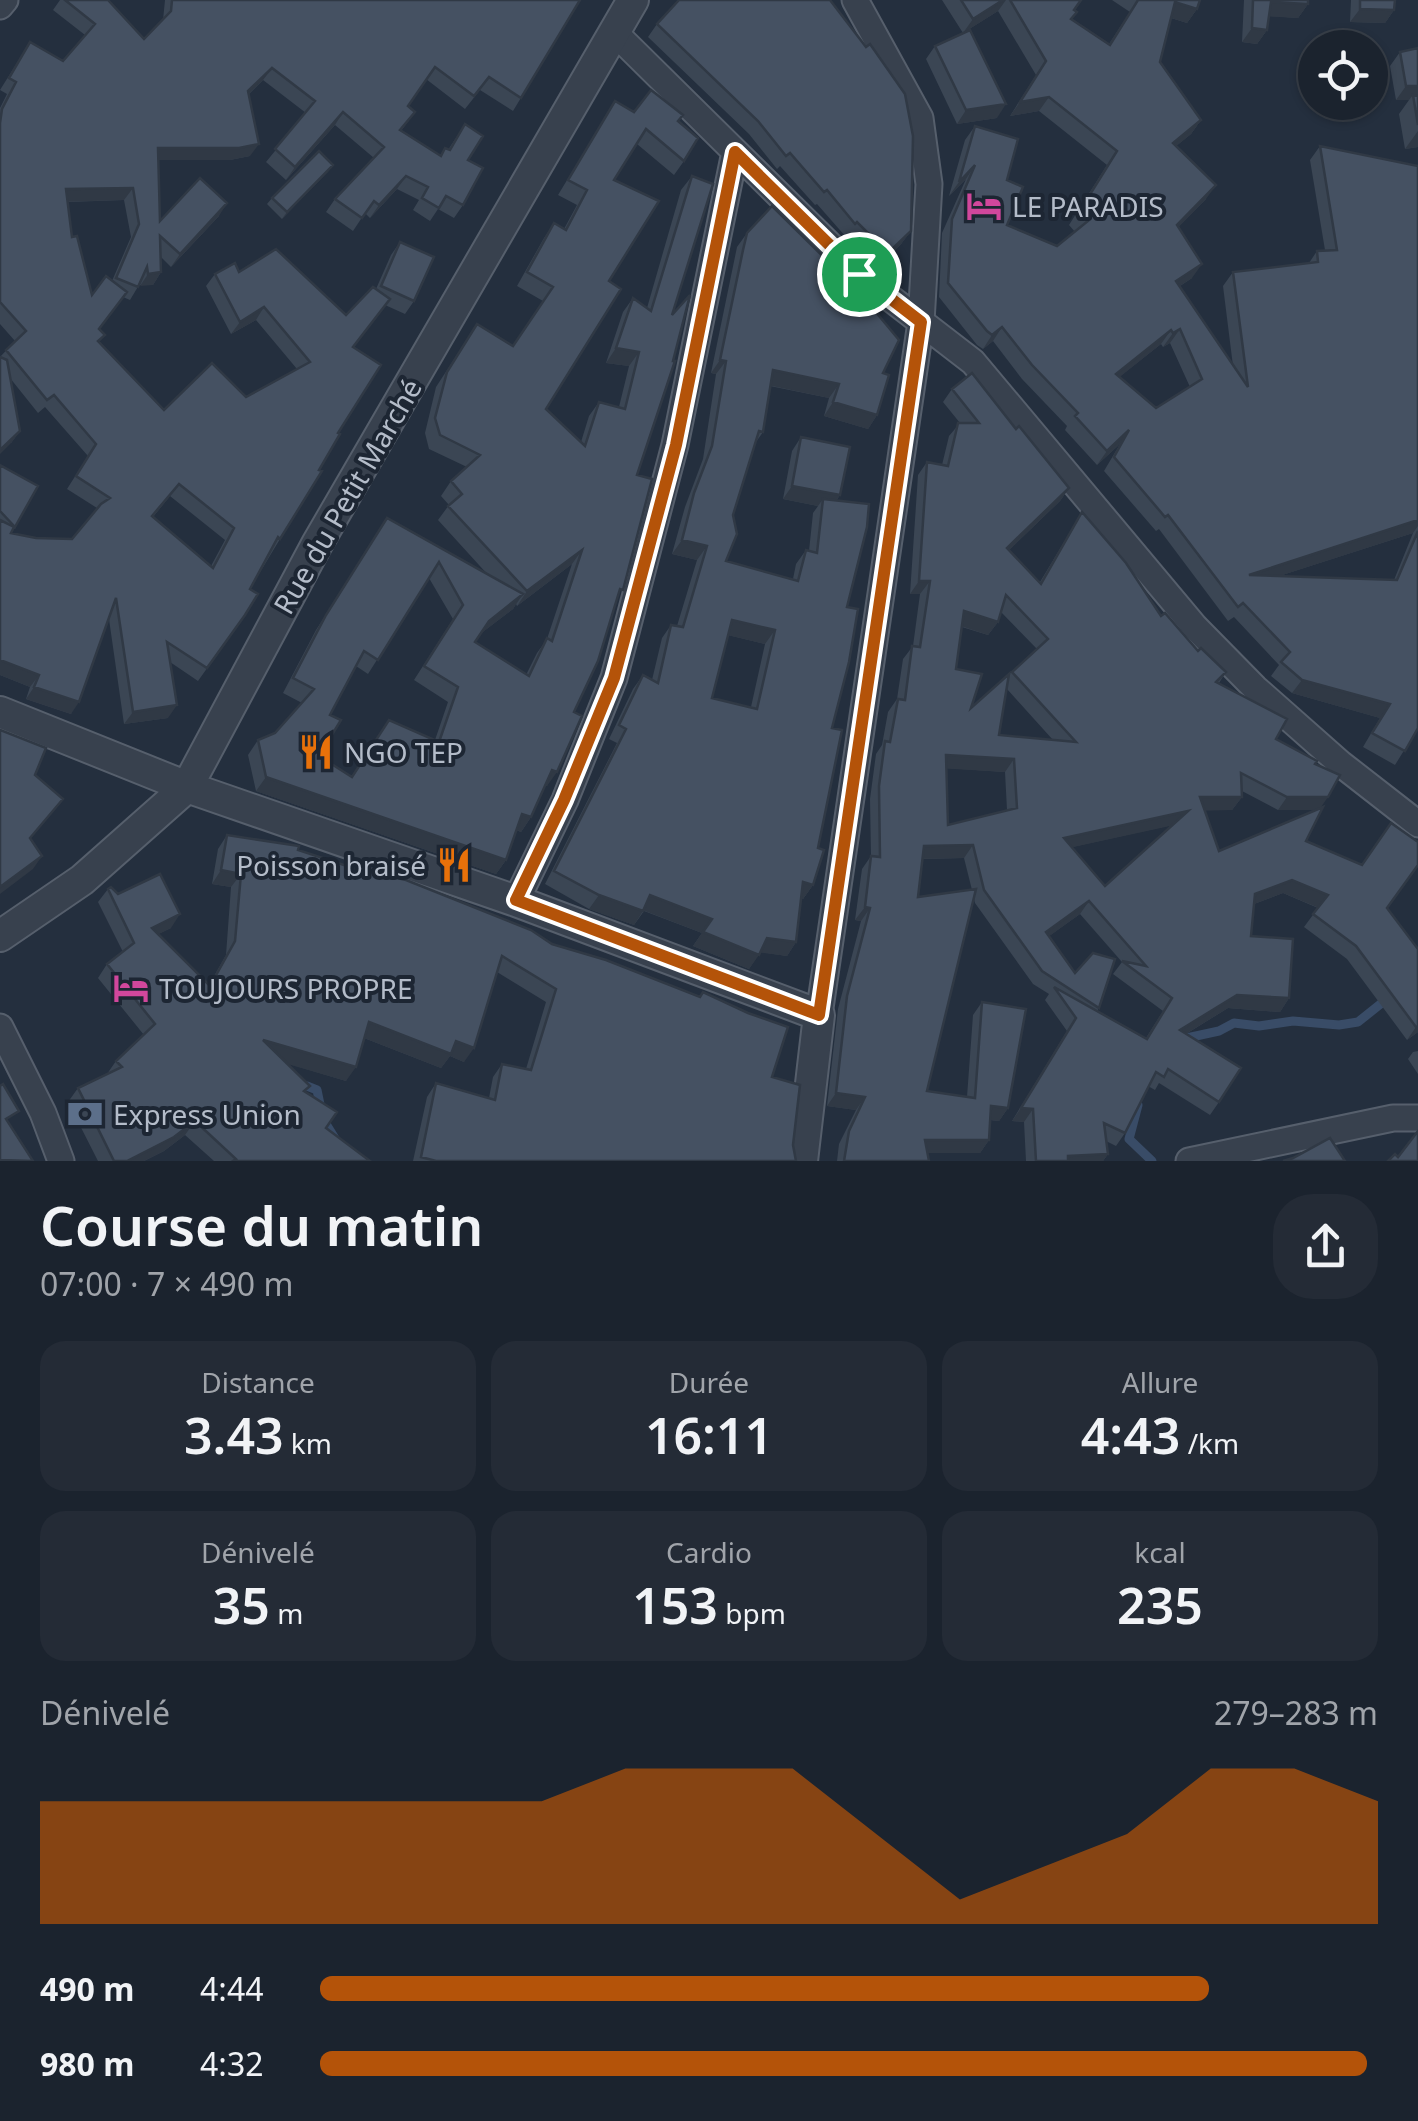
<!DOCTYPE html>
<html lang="fr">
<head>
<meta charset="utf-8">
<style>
	body { margin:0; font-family:"Noto Sans",sans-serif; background:#242b36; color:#f1f3f6; height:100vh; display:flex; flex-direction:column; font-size:38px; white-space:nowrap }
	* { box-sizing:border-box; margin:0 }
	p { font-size:32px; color:#a0a4aa }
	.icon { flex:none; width:55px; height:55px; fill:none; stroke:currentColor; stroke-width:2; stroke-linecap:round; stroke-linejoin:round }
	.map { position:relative; height:1161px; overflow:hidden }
	.side { display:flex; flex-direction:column; background:#1b232e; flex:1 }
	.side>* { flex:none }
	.controls { position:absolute; left:1298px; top:30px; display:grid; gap:20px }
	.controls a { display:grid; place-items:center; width:90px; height:90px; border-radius:50%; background:#1b232e; box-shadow:0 2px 8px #0004,0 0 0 2px #39404a; font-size:50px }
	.pin { position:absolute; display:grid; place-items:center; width:85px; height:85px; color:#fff; margin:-42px; border:5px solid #fff; border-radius:50%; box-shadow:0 2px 10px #0007 }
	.round { display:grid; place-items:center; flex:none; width:105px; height:105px; border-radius:40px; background:#242b36 }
	.headline { display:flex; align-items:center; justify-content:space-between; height:170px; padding:0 40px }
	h1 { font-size:55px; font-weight:600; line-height:75px }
	.stats { display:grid; grid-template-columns:repeat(3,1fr); gap:15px; height:170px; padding:10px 40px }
	.stats div { display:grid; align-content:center; border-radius:25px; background:#242b36; text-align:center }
	.stats b { font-size:50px; font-weight:600 }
	.stats small { font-size:28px; font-weight:400 }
	.stats p { font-size:28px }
	.chart { height:280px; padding:20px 40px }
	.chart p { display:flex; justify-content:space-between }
	.chart svg { width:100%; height:180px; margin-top:10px; fill:#b45309; opacity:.7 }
	ul { padding:0 40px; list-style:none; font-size:32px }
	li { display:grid; grid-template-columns:160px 120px 1fr; align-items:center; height:75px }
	li i { height:25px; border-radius:12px; background:#b45309 }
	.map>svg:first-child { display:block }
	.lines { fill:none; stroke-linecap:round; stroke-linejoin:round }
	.stream { stroke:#394c67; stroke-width:9 }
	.minor-casing { stroke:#565f6c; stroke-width:29 }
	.tertiary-casing { stroke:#565f6c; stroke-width:34 }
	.minor { stroke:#38414e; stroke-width:25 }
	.tertiary { stroke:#38414e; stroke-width:30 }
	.wall { fill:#3b4654; fill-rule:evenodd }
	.shaded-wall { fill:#303945 }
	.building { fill:#455162; stroke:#303945; stroke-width:2.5; fill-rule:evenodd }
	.route-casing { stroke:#fff; stroke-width:20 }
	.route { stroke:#b45309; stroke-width:12 }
	.labels { text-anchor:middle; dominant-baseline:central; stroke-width:8; stroke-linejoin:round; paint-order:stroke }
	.poi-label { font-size:28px; fill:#b4bcc9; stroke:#1d2633; text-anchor:start }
	.street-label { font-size:28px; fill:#b4bcc9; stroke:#1d2633 }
</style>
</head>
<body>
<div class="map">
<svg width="1418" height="1161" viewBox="0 0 1418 1161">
	<rect width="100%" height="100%" fill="#242f3e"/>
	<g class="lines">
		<path class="stream" d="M1182 1039 1219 1031 1234 1023 1259 1026 1293 1021 1339 1025 1358 1022 1388 998
			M298 1087 307 1086 317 1090 323 1119 336 1140
			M1138 1105 1129 1139 1152 1161"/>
		<defs>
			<path id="minor" d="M0 6 5 0
				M615 33 859 274 973 362 1195 627 1255 688 1341 764 1418 824
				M516 901 565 800 614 678 675 445 735 152
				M819 1015 921 322 929 184 920 118 855 0
				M0 1027 43 1113 61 1161
				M1189 1161 1393 1118H1418"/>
			<path id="tertiary" d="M0 712 187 787 516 901 819 1015 802 1161
				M0 936 82 880 187 787 317 544 633 0"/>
		</defs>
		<use href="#minor" class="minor-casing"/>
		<use href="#tertiary" class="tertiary-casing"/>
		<use href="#minor" class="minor"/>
		<use href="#tertiary" class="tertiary"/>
	</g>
	<path class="wall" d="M60 0H108L144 39 163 20 165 0H580L513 111 480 90 465 109 426 79 408 106 415 112 401 131 440 155 445 148 448 150 465 124 468 160 463 205 454 218 438 209 430 221 413 210 419 200 397 189 370 218 365 213 353 231 326 212 335 199 374 158 335 125 286 180 266 162 306 113 263 80 249 94 250 156 230 160H158L160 221 219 216 171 267 161 257V272L153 285H139L130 300 123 297 99 329 105 335 99 342 164 410 246 397 297 369 256 320 231 334 206 286 215 274 239 272 346 315 376 289 391 255 400 242 414 301 405 314 385 305 354 347 338 433 280 539 250 589 245 615 198 681 170 662 168 718 124 724 109 619 71 714 26 699 30 687 0 675V465L38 486 11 533 36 538 72 539 97 508 67 489 88 456 45 407 38 413 10 378 20 431 11 443 0 357 15 341 0 324V108L7 94 0 90 30 42 63 61 85 35 53 10ZM124 200 131 237 112 281 92 295 72 237 68 202ZM170 496 225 540 211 566 153 517Z
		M942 0H1082L1075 10 1072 20 1109 44 1130 12 1112 0H1200L1197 9 1187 23 1171 18 1160 62 1201 120 1191 134 1176 146 1206 199 1178 227 1192 278 1180 286 1233 366 1223 286 1233 272 1309 263 1317 251 1325 250 1310 160 1320 146 1418 166V728L1395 765 1363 747 1380 718 1292 693 1271 676 1279 665 1234 617 1228 621 1159 529 1156 531 1104 471 1120 444 1097 465 1065 430 1067 426 1022 379 993 341 983 349 977 345 939 297 942 233 966 179 949 196 965 140 975 126 1007 180V225L1057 246 1075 232 1069 225 1107 165 1039 111 1010 116 1036 75 998 11 966 31 997 118 957 124 926 59 935 46 963 33ZM1170 343 1190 387 1156 408 1119 377 1161 344 1163 347ZM1413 533 1394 580 1279 576Z
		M1244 0H1308V4L1298 18 1269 16 1267 30 1257 44 1242 42Z
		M1351 0H1395L1394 10 1385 23 1350 22Z
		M833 4 911 231 901 244 879 266 848 235 846 237 817 204 815 205 780 166 777 169 749 134 648 37 657 24Z
		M1418 48V147L1405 149 1399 114 1409 100H1396L1390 66 1400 52Z
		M615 101 634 112 678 122 684 161 674 175 637 144 614 180 609 281 546 409 581 442 589 416 599 402 619 407 629 366 606 363 623 312 633 298 647 308 681 190 692 176 672 315 637 475 617 598 547 786 545 785 531 817 521 832 516 830 506 860 496 874 256 791 248 755 258 740 275 733 302 703 283 693 316 630 387 518 489 576 438 520 449 505 441 496 451 481 467 467 429 449 425 433 436 387 477 324 513 346 543 301 517 286 544 238 554 223 564 229 577 205 558 195ZM572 564 547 639 537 653 526 675 475 642 480 634 513 609 516 604 517 606ZM429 578 453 619 414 680 448 702 435 740 352 777 319 756 330 715 356 666 368 674Z
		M333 165 282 219 267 204 272 198Z
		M747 233 883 373 877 415 868 429 824 416 829 398 770 386 763 432 756 442 733 515 726 561 793 579 796 564 806 550 809 551 813 513 818 506 783 499 792 451 801 437 840 495 836 501 847 607 813 885 803 899 801 898 796 942 787 956 760 952 749 969 693 946 702 933 644 911 634 925 589 909 545 884 617 743 609 739 633 689 643 675 652 680 662 638 671 625 677 626 697 560 672 554 685 507 703 459 716 374 711 373 737 247ZM728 635 765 644 751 707 712 698Z
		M952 389 1016 429 1069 488 1060 501 1009 550 1040 582 1082 512 1161 616 1198 651 1226 672 1219 683 1276 739 1315 764 1320 808 1306 841 1387 908 1418 1032 1407 1040 1347 959 1304 927 1318 908 1283 893 1254 904 1251 936 1289 998 1280 1012 1228 1008 1186 1034 1219 1102 1210 1115 1159 1083 1155 1090 1148 1086 1125 1133 1116 1146 1106 1141 1108 1154 1103 1161H1026L1024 1122 1012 1121 1067 1031 1045 1000 1049 994 1033 984 975 903 974 899 927 1091 967 1097 973 1015 982 1002 1008 1108 999 1121 990 1120 989 1140 980 1153H927L929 1161H837L839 1144 856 1110 827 1106 838 1009 861 921 855 920 862 869 871 856 870 799 876 754 882 745 888 712 897 699 903 659 913 646 920 594H910L918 475 927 462 942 465 949 436 960 423 943 402ZM1001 612 1037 649 971 708 956 669 962 627 988 635 998 622ZM1007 689 1053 740 999 735ZM946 768 1005 772 1007 810 948 825ZM1242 791 1278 810H1317L1219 851 1205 810H1232L1242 797ZM1172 825 1105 886 1072 847ZM964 858 972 890 918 897 923 859ZM1080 914 1122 962 1113 974 1163 1011 1146 1038 1097 1011 1099 1008 1049 936Z
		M227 835 298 850 772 1077 793 1145 796 1161H413L427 1097 436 1083 489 1098 493 1077 502 1064 526 1069 546 1002 497 972 464 1062 450 1056 441 1068 364 1038 346 1081 286 1063 306 1092 326 1128 370 1161H214L185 1135 164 1151 144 1161H98L68 1102 78 1088 107 1074 116 1061 144 1035 98 978 107 964 123 952 98 902 108 889 171 928 158 934 209 985 226 955 231 887 212 884 218 849Z
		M1418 1051V1074L1408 1059 1413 1052Z"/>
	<path class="shaded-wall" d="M1003 0H1006L998 11 963 33 973 19Z
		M1175 2 1197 9 1187 23 1165 16Z
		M1271 2 1308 4 1298 18 1262 16Z
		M1360 9 1394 10 1385 23 1350 22Z
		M1252 28 1267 30 1257 44 1242 42Z
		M272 68 263 80 239 103 248 91Z
		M1406 86H1418V100L1413 95 1409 100H1396Z
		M1049 97 1039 111 1010 116 1020 102Z
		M1006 104 997 118 957 124 966 110Z
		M343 112 335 125 286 180 295 167Z
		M1201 120 1191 134 1163 157 1173 143Z
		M1418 131V147L1405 149Z
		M259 144 250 156 230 160H149L158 148Z
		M333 165 328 172 282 219 287 212Z
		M975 165 966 179 949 196 959 182Z
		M406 176 397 189 370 218 379 205Z
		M1216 185 1206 199 1167 239 1177 225Z
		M133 188 124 200 57 202 66 189Z
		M227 203 219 216 171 267 180 254Z
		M911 231 901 244 879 266 888 253Z
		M1202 264 1192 278 1166 295 1176 281Z
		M161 272 153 285 140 286 148 274Z
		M264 307 256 320 231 334 240 322Z
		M1002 327 993 341 983 349 992 335Z
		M1180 329 1170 343 1163 347 1173 333Z
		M1171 330 1161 344 1106 388 1116 374Z
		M616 348 639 352 629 366 606 363Z
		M720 360 726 361 716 374 711 373Z
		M773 370 839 384 829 398 763 384Z
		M833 402 877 415 868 429 824 416Z
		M1129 430 1120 444 1097 465 1107 451Z
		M20 431 11 443 0 454V450Z
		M792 486 840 495 831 508 823 499 818 506 783 499Z
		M1069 488 1060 501 998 561 1007 548Z
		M1418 520V526L1413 533 1239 589 1249 575Z
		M682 540 707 546 697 560 672 554Z
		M582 550 572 564 517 606 527 591Z
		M919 581H930L920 594H910Z
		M523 594 513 609 479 635 489 621Z
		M964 611 998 622 988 635 955 624Z
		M732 620 775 630 765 644 723 634Z
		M0 660 39 675 30 687 0 675Z
		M1302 680 1390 704 1380 718 1292 693Z
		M34 687 79 702 71 714 26 699Z
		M177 705 168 718 124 724 133 712Z
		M946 755 1014 759 1005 772 937 768Z
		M552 770 557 772 547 786 542 784Z
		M266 777 506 860 496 874 256 791Z
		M1200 797H1242L1232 810 1191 811Z
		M1287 797H1328L1319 810H1278Z
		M1188 811 1179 824 1055 851 1064 838Z
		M522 814 531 817 521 832 512 828Z
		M973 845 964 858 915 859 924 846Z
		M42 856 33 869 0 894V887Z
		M221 870 241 874 231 887 212 884Z
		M1292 880 1328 895 1319 908 1283 893 1246 907 1255 894Z
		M803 882 813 885 803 899 793 896Z
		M599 895 643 911 634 925 589 909Z
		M650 895 712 919 759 955 749 969 693 946 702 933 640 909Z
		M1089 901 1080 914 1037 945 1046 932Z
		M865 907 870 908 861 921 855 920Z
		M180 914 171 928 143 942 152 928Z
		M767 938 796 942 787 956 757 952Z
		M1237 995 1289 998 1280 1012 1228 1008 1171 1043 1180 1030Z
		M369 1022 456 1041 474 1048 464 1062 450 1056 441 1068 359 1036Z
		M1418 1026V1032L1407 1040 1416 1027Z
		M263 1040 356 1067 346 1081 253 1054Z
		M836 1093 865 1097 856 1110 827 1106Z
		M991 1106 1008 1108 999 1121 982 1119Z
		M1021 1108 1033 1109 1024 1122 1012 1121Z
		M195 1121 185 1135 164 1151 144 1161H127Z
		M925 1140H989L980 1153H916Z
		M1108 1154 1103 1161H1065L1068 1156Z"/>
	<path class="building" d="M65 0H108L144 39 171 11 172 0H580L521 98 489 77 474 96 435 67 408 106 415 112 400 130 441 156 445 148 450 150 465 124 483 136 468 160 483 168 463 205 446 196 439 208 422 198 428 187 406 176 379 205 374 201 362 218 335 199 384 147 343 112 295 167 275 149 315 101 272 68 248 91 259 144 239 148H158L160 221 200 178 227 203 180 254 160 236 161 272 148 274 147 267 138 287 116 278 139 224 133 188 66 189 72 237 77 236 92 295 106 276 127 292 99 329 105 335 98 341 164 410 212 363 246 397 310 362 264 307 240 322 215 274 235 263 239 272 276 249 346 315 373 287 390 299 353 347 381 365 338 433 340 434 319 470 322 471 280 539 278 537 250 589 258 594 245 615 207 668 167 642 177 705 133 712 116 598 79 702 34 687 39 675 0 660V520L14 527 11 533 36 538 72 539 101 504 110 498 76 476 96 444 54 395 47 400 6 350 26 331 0 302V123L2 109 16 82 9 78 30 42 63 61 95 24ZM179 484 234 528 213 568 152 516Z
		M679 0H830L866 47 870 44 905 94 913 136 911 231 888 253 857 222 855 224 827 190 824 192 790 153 786 156 758 121 657 24Z
		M961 0H1003L973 19Z
		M1010 0H1081L1074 10 1077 12 1071 19 1110 45 1138 0H1200L1197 9 1175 2 1160 62 1201 120 1173 143 1216 185 1177 225 1202 264 1176 281 1248 387 1233 272 1318 262 1317 251 1337 250 1320 146 1418 166V520L1249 575 1397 580 1418 531V728L1405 751 1372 733 1390 704 1302 680 1281 662 1290 652 1243 603 1238 607 1168 515 1165 517 1114 457 1129 430 1107 451 1075 416 1078 413 1032 365 1002 327 992 335 987 331 948 283 952 219 975 165 959 182 975 126 1018 139 1007 180 1023 187 1007 225 1057 246 1088 221 1079 212 1117 151 1049 97 1020 102 1046 61ZM1180 329 1202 379 1156 408 1116 374 1171 330 1173 333Z
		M1253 0H1308V4L1271 2 1267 30 1252 28Z
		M1360 0H1395L1394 10 1360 9Z
		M970 30 1006 104 966 110 935 46Z
		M1418 48V86H1406L1400 52Z
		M651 90 683 115 678 121 698 138 684 161 646 129 614 180 659 201 609 281 621 289 546 409 585 446 599 402 625 409 639 352 616 348 633 298 651 311 692 176 713 184 672 315 690 295 673 361H675L637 475 652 479 623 590 620 589 598 661 574 712 582 716 557 772 552 770 531 817 522 814 506 860 266 777 258 740 275 733 314 689 293 678 326 615 387 518 523 594 489 621 475 642 529 676 547 638 552 641 582 550 527 591 448 506 462 494 451 481 480 455 440 435 435 418 447 372 477 324 513 346 553 287 527 272 554 223 566 230 587 190 568 180 615 101 634 112ZM439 562 463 605 424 666 458 687 439 742 389 720 352 777 319 756 341 720 330 715 364 651 378 660Z
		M1413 95 1418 96V125Z
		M319 151 333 165 287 212 272 198Z
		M772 206 860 293 899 340 883 373 889 375 877 415 833 402 839 384 773 370 763 432 759 431 733 515 737 534 726 561 798 581 806 550 817 553 823 499 869 504 867 527 847 607 858 609 849 662 832 728 842 730 818 848 824 850 813 885 803 882 796 942 767 938 759 955 703 932 712 919 650 895 643 911 599 895 554 871 626 729 619 725 643 675 658 683 671 625 683 627 707 546 682 540 694 493 712 446 726 361 720 360 743 250 747 233ZM732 620 775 630 757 709 712 698Z
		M400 242 434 257 414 301 381 286Z
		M0 357 7 360 20 431 0 450Z
		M972 373 1016 429 1019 426 1069 488 1007 548 1041 584 1082 512 1126 563 1161 616 1165 613 1198 651 1201 648 1226 672 1216 682 1287 719 1276 739 1317 761 1315 764 1340 775 1328 797H1287L1241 773 1242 797H1200L1219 851 1323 807 1306 841 1362 865 1391 823 1418 842V865L1387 908 1418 949V1026L1416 1027 1356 946 1313 914 1328 895 1292 880 1255 894 1251 936 1293 939 1289 998 1237 995 1180 1030 1241 1068 1219 1102 1168 1069 1164 1077 1156 1072 1125 1133 1104 1123 1108 1154 1068 1156V1161H1036L1033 1109 1021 1108 1076 1018 1054 987 1147 1039 1172 998 1122 961 1146 966 1089 901 1046 932 1075 973 1093 953 1115 959 1099 1008 1042 971 984 890 973 845 924 846 918 897 976 889 927 1091 975 1098 982 1002 1026 1009 1008 1108 991 1106 989 1140H925L929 1161H844L849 1131 865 1097 836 1093 847 996 870 908 865 907 871 856 880 857 879 786 885 741 890 742 898 699 905 700 912 646 920 647 930 581H919L927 462 948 466 958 423H979L952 389ZM1006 595 1048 639 1012 672 1076 742 999 735 1009 674 971 708 982 674 956 669 964 611 998 622ZM946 755 1014 759 1017 808 948 825ZM1188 811 1105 886 1064 838Z
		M801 437 850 447 840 495 792 486Z
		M0 465 38 486 15 527 0 511Z
		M0 730 46 748 35 775 63 799 30 838 42 856 0 887Z
		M227 835 299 846 298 850 353 868 406 880 531 930 552 944 606 960 700 997 703 992 748 1013 788 1027 772 1077 800 1085 793 1145 796 1161H436L421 1157 436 1083 495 1100 502 1064 531 1070 556 989 502 956 474 1048 456 1041 451 1054 369 1022 356 1067 263 1040 310 1086 304 1091 337 1112 326 1128 370 1161H233L236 1159 195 1121 174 1137 127 1161H114L78 1088 122 1067 116 1061 155 1024 107 964 134 943 108 889 111 887 118 894 160 874 180 914 152 928 210 986 235 941 241 874 221 870Z
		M3 1084 19 1111 6 1119 33 1161 0 1160V1086Z
		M1418 1131V1161H1388L1395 1154 1398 1157Z
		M1330 1138 1345 1161H1283L1293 1158Z"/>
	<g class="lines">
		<defs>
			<path id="route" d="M735 152 859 274 921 322 819 1015 516 900 564 800 614 678 676 445Z"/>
		</defs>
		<use href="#route" class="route-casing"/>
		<use href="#route" class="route"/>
	</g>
	<defs>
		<symbol id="hotel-bare" viewBox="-9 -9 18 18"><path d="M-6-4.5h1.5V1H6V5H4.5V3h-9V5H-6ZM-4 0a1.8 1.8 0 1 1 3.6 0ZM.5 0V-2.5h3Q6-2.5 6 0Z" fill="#d1479c" stroke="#1d2633" stroke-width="2.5" paint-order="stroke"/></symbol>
		<symbol id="restaurant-bare" viewBox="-9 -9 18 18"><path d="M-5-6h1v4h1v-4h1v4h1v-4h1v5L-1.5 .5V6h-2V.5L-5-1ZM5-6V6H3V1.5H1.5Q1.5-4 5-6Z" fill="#e8710a" stroke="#1d2633" stroke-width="2.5" paint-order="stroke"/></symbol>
		<symbol id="bank-bare" viewBox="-9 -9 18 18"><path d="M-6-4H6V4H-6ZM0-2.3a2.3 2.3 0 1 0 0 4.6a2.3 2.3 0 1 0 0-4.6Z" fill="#5c6f8a" stroke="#1d2633" stroke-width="2.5" paint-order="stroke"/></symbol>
	</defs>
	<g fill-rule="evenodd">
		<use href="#hotel-bare" x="959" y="181" width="50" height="50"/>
		<use href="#restaurant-bare" x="291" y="727" width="50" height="50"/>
		<use href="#restaurant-bare" x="429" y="840" width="50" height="50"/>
		<use href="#hotel-bare" x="106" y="963" width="50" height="50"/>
		<use href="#bank-bare" x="60" y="1089" width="50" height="50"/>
	</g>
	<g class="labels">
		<g class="poi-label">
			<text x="1012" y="206">LE PARADIS</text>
			<text x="344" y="752">NGO TEP</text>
			<text x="426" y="865" text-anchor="end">Poisson braisé</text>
			<text x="159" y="988">TOUJOURS PROPRE</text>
			<text x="113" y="1114">Express Union</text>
		</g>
		<g class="street-label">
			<text transform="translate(347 496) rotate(-60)">Rue du Petit Marché</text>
		</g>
	</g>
</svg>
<div class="controls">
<a><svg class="icon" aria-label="locate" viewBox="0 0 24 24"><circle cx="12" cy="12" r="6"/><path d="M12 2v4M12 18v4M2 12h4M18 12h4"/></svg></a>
</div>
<div class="pin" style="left:859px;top:274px;background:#1e9e55"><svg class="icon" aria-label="arrive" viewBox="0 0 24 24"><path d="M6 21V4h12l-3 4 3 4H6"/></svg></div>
</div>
<section class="side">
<div class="headline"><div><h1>Course du matin</h1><p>07:00 · 7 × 490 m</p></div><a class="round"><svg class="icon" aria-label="share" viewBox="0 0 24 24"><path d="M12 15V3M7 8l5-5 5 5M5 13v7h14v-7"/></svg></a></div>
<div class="stats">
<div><p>Distance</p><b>3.43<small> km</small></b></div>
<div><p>Durée</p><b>16:11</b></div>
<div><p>Allure</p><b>4:43<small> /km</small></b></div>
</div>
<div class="stats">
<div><p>Dénivelé</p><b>35<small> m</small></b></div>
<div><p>Cardio</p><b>153<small> bpm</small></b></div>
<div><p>kcal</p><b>235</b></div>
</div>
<div class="chart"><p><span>Dénivelé</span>279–283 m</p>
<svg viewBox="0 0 160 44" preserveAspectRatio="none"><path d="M0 44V14L10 14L20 14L30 14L40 14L50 14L60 14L70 6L80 6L90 6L100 22L110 38L120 30L130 22L140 6L150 6L160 14V44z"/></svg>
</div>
<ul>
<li><b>490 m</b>4:44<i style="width:84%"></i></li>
<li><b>980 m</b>4:32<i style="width:99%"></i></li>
</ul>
</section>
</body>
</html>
